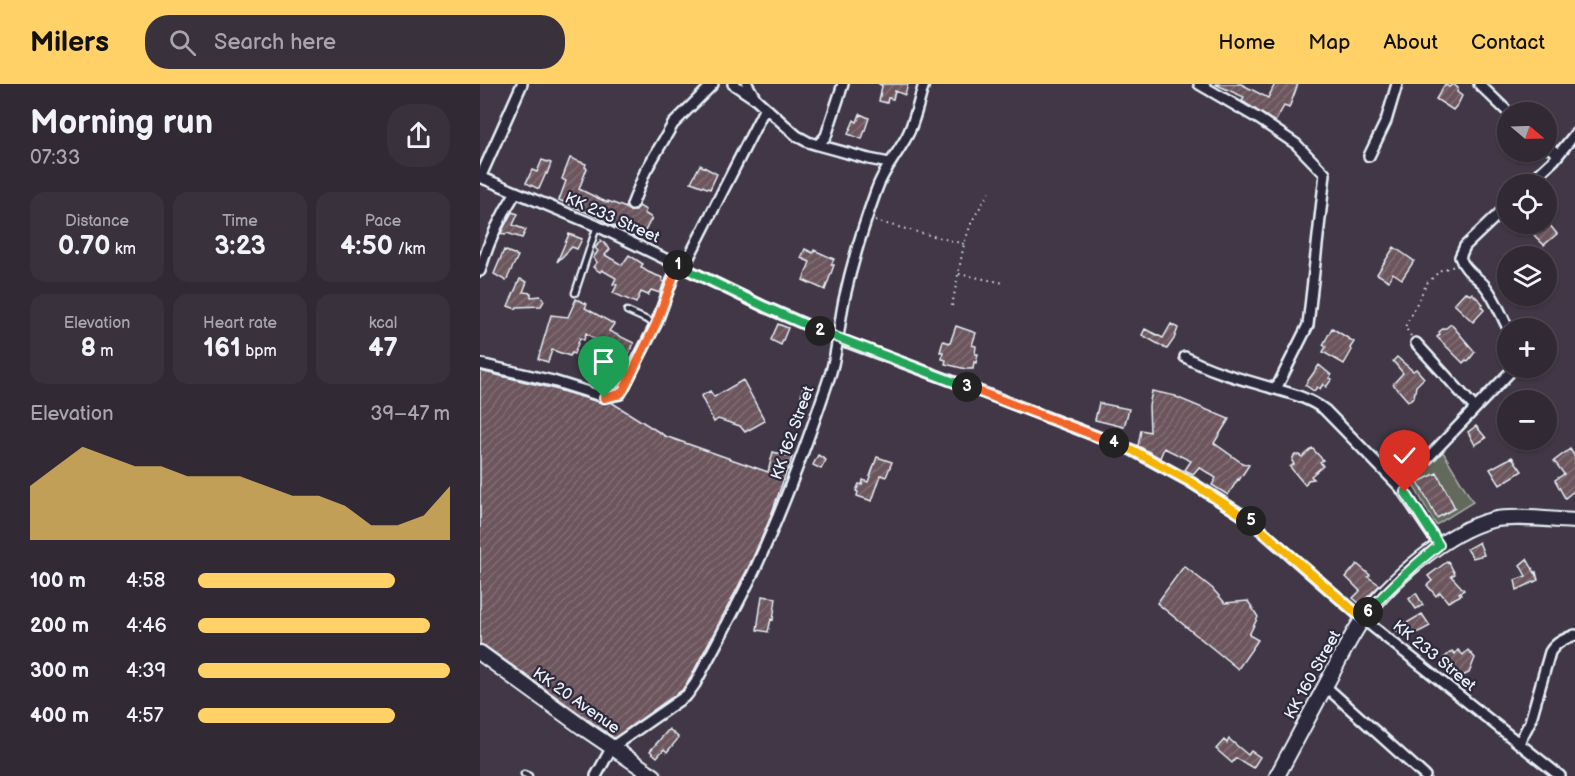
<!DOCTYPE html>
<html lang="en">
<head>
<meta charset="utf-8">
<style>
	body { margin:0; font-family:"Balsamiq Sans",sans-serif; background:#39313c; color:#f1f3f6; height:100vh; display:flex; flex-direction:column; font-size:22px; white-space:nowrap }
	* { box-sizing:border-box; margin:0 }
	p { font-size:20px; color:#a8a6ac }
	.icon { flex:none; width:33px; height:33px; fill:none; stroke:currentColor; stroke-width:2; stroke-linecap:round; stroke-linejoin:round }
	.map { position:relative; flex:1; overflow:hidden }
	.details { display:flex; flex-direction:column; background:#312934; width:480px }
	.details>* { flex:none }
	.needle { width:39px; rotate:109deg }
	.fabs { position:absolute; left:1017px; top:18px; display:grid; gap:12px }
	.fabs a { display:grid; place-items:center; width:60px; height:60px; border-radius:50%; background:#312934; box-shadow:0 2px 4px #0004,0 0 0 2px #4c454f; font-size:30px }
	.pin { position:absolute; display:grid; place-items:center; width:51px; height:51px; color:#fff; margin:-62px -26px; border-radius:50% 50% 50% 0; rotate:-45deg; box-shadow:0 0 6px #0007 }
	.pin .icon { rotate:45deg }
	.km { position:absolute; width:30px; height:30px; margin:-15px; border-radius:50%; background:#222; color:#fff; font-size:16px; line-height:30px; text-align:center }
	.round { display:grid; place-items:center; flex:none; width:63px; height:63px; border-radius:24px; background:#39313c }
	.overview { display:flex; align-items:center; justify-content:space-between; height:102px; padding:0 30px }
	h1 { font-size:33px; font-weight:800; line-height:45px }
	.figures { display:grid; grid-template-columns:repeat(3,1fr); gap:9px; height:102px; padding:6px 30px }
	.figures div { display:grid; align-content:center; border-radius:15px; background:#39313c; text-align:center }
	.figures b { font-size:26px; font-weight:800 }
	.figures small { font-size:16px; font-weight:400 }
	.figures p { font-size:16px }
	.chart { height:168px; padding:12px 30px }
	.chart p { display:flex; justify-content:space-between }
	.chart svg { width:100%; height:108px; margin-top:6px; fill:#ffd166; opacity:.7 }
	ul { padding:0 30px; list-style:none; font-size:20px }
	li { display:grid; grid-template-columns:96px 72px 1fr; align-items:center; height:45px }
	li i { height:15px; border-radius:8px; background:#ffd166 }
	header { display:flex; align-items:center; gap:36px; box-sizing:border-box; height:84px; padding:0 30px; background:#ffd166; color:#111 }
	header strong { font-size:28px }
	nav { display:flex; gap:33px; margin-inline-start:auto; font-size:21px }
	.search { width:420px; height:54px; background:#39313c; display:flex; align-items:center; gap:15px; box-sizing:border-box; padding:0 21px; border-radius:24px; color:#a8a6ac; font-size:22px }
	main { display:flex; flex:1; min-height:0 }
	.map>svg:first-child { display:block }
	.green { fill:#63695c; stroke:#a6adaa; stroke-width:1.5 }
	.building { fill:url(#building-hatch); stroke:#e8f1f8; stroke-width:1.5 }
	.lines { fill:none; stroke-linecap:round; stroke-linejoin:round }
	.lane-casing { stroke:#e8f1f8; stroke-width:9 }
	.street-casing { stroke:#e8f1f8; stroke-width:14 }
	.secondary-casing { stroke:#e8f1f8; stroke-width:18 }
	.path { stroke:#e8f1f8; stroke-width:2; stroke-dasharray:1.5 4.5; stroke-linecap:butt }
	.lane { stroke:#2f2a3d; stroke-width:4.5 }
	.street { stroke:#2f2a3d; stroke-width:9 }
	.secondary { stroke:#2f2a3d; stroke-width:14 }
	.split-1-casing { stroke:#fff; stroke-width:12 }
	.split-2-casing { stroke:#fff; stroke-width:12 }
	.split-3-casing { stroke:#fff; stroke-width:12 }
	.split-4-casing { stroke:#fff; stroke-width:12 }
	.split-5-casing { stroke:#fff; stroke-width:12 }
	.split-6-casing { stroke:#fff; stroke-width:12 }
	.split-7-casing { stroke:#fff; stroke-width:12 }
	.split-1 { stroke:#f0652b; stroke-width:8 }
	.split-2 { stroke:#22a559; stroke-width:8 }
	.split-3 { stroke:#22a559; stroke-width:8 }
	.split-4 { stroke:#f0652b; stroke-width:8 }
	.split-5 { stroke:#f5b400; stroke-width:8 }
	.split-6 { stroke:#f5b400; stroke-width:8 }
	.split-7 { stroke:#22a559; stroke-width:8 }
	.labels { text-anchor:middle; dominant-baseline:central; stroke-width:4.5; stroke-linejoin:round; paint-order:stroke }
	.street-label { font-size:16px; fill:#e8f1f8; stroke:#2f2a3d }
</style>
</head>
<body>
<header>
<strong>Milers</strong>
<div class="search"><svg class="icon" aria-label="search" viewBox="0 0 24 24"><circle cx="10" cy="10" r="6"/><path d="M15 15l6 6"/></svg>Search here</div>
<nav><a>Home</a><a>Map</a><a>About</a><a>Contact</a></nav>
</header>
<main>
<section class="details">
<div class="overview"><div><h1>Morning run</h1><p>07:33</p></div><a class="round"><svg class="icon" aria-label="share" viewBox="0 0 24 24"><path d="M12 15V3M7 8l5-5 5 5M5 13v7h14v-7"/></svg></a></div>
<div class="figures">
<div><p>Distance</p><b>0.70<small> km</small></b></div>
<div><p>Time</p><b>3:23</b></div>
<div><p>Pace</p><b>4:50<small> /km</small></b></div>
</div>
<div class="figures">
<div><p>Elevation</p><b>8<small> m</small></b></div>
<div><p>Heart rate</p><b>161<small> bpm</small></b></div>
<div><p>kcal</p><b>47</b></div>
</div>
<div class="chart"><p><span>Elevation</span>39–47 m</p>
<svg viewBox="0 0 160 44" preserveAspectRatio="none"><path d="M0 44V22L10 14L20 6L30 10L40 14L50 14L60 18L70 18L80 18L90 22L100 26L110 26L120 30L130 38L140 38L150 34L160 22V44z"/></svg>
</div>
<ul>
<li><b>100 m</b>4:58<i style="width:78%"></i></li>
<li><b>200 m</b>4:46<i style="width:92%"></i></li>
<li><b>300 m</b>4:39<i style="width:100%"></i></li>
<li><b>400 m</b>4:57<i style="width:78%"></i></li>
</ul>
</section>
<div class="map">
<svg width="1095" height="692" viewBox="0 0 1095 692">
	<defs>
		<pattern id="building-hatch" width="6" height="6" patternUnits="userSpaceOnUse" patternTransform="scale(1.5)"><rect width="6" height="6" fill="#6c555c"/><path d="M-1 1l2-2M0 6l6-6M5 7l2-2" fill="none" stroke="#816e74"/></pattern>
	</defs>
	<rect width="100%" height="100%" fill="#413746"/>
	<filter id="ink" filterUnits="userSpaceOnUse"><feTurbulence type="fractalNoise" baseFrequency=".0167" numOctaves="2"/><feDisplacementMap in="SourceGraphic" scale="12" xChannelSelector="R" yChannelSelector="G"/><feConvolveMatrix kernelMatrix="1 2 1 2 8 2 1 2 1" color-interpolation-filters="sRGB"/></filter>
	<g filter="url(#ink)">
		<path class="green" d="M963 368 993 418 956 441 932 399Z"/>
		<path class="building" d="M399 0H428L425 11 415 7 413 15 408 14 407 19 399 17 402 2Z
			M735 0H761L788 14 795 0H818L809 24 804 22 795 38 762 17 764 13Z
			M965 0 969 3 973 0 978 4 977 8 982 12 978 20 973 26 956 15Z
			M380 30 389 34 382 55 368 50 374 36 377 38Z
			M90 74 106 80 105 83 107 84 99 105 128 119V117L146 124 150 127H156L159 122 166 126 164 129 172 134 163 150 146 138 142 146 115 132 79 116 86 97 82 95Z
			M62 76 71 79 67 90 66 89 59 105 46 99 52 86 57 88Z
			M220 81 237 90 230 105 211 98Z
			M32 128 38 130 33 141 46 146 42 154 27 149 25 151 21 149Z
			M1047 140H1069L1077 150 1064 161 1055 152Z
			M89 150 102 155 97 165 92 163 77 178Z
			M121 156 130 165 125 171 142 181 149 171 163 180 161 183 168 188 183 194 182 197 184 198 180 209 171 206 168 211 161 208 156 219 133 209 137 201 133 200 136 194 122 186 120 188 113 183 117 178 113 174 118 167 115 164Z
			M914 163 934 177 922 195 913 189 909 197 897 190Z
			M325 165 333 169 334 166 354 175 351 181H354L345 206 323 196 330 178 321 174Z
			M24 166 38 172 26 197 14 190Z
			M40 195 47 198 43 208 51 209V213L61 212 64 217 61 222 37 223 36 225 28 222Z
			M985 208 990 211 992 209 1003 220 1001 222 1004 226 993 238 974 220Z
			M96 215 107 220 105 224 134 240 129 247 154 259 148 271 121 257 120 259 106 249 104 256 100 254 94 270 92 269 90 272 72 266 68 278 58 275 71 231 88 233Z
			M298 240 308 244 301 261 291 256Z
			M691 240 698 244 694 255 687 265 662 251 665 245 683 254Z
			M971 240 995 268 988 277 986 276 983 279 957 253 960 250 959 248 964 244H966Z
			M476 242 496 249 492 261 496 262 495 270H498L496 279 494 278 493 285H486L465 280 466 276 462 275 463 268H460L463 257 470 259Z
			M852 244 874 258 870 264 872 266 864 280 843 268 846 263 843 261Z
			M917 273 933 287 936 285 944 294 936 302 934 313 928 317 913 300 923 289 913 277Z
			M839 281 851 291 849 294 852 295 846 303 843 300 840 305 837 303 834 307 825 301Z
			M0 287 71 304 122 319 131 318 185 352 288 388 293 368 312 373 308 386H307L289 437 270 480 209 596 202 606 134 654 5 562 0 560Z
			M263 296 285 337 265 348 260 342 238 335 234 338 221 312 230 307 234 313Z
			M323 302 331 304 329 315 321 313Z
			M672 307 696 312V313L749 335 734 359 762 379 769 381 759 396 758 395 748 411 732 401 736 394 719 383 713 390 705 386 711 377 684 364 680 374 658 362 661 346 670 348 669 322Z
			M619 319 649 325 644 343 615 336Z
			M996 342 1006 354 995 361 988 348Z
			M922 346 944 369 929 384 909 359Z
			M832 364 843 376 840 378 843 382 831 392 834 395 828 396 825 401 810 383 814 380 812 377 814 371H819L822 373Z
			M1090 365 1095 373V406L1085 414 1075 396 1084 390 1074 377Z
			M338 371 346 376 341 385 333 381Z
			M397 373 412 378 406 393 401 391 392 417 377 412 378 408 376 407 379 400 382 401 383 396 388 398Z
			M1032 373 1042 387 1020 401 1010 385Z
			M957 389 975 424 957 434 938 398Z
			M999 458 1004 471 993 474 987 465Z
			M1047 475 1055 489 1056 488 1058 496 1037 506 1035 496 1046 492 1040 481Z
			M968 477 975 490 971 492 984 506 979 509 981 511 968 518 960 508 956 512 947 501 952 497 948 492Z
			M877 480 890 491 888 493 900 501 880 520 873 514 880 507 866 493Z
			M704 482 732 504 745 519 768 517 778 533 769 551 778 556 758 585 677 519Z
			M936 509 943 521 936 525 929 515Z
			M282 512 296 514 293 536 291 535 288 548 277 546Z
			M942 530 950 542 935 550 934 547 925 554 916 546 923 537 925 540Z
			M978 566 983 571 988 566 995 574 989 589 980 593 966 580 963 575 972 567 975 570Z
			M189 645 198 653 197 656 187 668 184 665 177 673 170 667Z
			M749 655 768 671 771 667 780 673 773 684 756 674 752 679 736 665 744 656 747 659Z"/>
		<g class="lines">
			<defs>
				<path id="lane" d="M95 209 117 142
					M147 227 176 240
					M44 690 49 692"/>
				<path id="street" d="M253 0 274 14
					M267 0 276 15 317 52 328 58 338 61 389 75 409 79
					M719 0 779 35 816 60 845 90 828 241 796 305
					M999 0 1028 28
					M338 61 346 52 363 0
					M1066 62 1079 70
					M889 72 906 37 917 0
					M0 93 117 142 285 223 359 255 512 312 652 366 709 397 767 434 883 535 1080 692
					M0 94 42 0
					M1048 100 1074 76 1095 50
					M152 121 165 88 193 40 233 0
					M1028 121 985 162 980 173C984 186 996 192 1005 202 1015 214 1021 231 1028 244
					M204 183 285 24
					M0 187C8 159 20 133 36 108
					M936 259 995 324
					M705 273C730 287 761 295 789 303 808 309 828 313 845 326L920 403
					M0 280 73 297 124 313 140 310 176 240 198 180
					M959 461 920 403 1034 284
					M845 602 945 692
					M1039 659 1050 638 1070 568C1076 558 1085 555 1095 551
					M116 692 132 663 207 611 215 600C235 562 257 523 276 483 305 420 329 354 351 288 358 264 359 240 364 216 372 179 383 143 396 107 403 86 417 71 427 52 435 37 439 16 444 0"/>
				<path id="secondary" d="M0 569 102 643 174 692
					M797 692C814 660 832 627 849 595 860 575 870 553 883 535 909 497 967 447 1012 436 1034 431 1072 436 1095 437"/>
			</defs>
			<use href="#lane" class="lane-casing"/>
			<use href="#street" class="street-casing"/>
			<use href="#secondary" class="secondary-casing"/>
			<path class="path" d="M395 137 484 160
				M479 190 524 199
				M472 222 484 160 492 137 511 105
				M931 252 925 243 947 199 961 186 975 182"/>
			<use href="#lane" class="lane"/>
			<use href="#street" class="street"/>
			<use href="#secondary" class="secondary"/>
		</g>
	</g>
	<g class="lines" filter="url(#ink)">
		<defs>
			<path id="split-1" d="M124 314 140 310 144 305 176 240 198 181"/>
			<path id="split-2" d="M198 181 285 223 340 247"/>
			<path id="split-3" d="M340 247 487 303"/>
			<path id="split-4" d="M487 303 634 359"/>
			<path id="split-5" d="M634 359 652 366 709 397 771 437"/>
			<path id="split-6" d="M771 437 883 535 888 528"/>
			<path id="split-7" d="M888 528C910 503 933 482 959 461L925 408"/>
		</defs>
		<use href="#split-1" class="split-1-casing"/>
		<use href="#split-2" class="split-2-casing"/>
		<use href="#split-3" class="split-3-casing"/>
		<use href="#split-4" class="split-4-casing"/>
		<use href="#split-5" class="split-5-casing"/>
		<use href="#split-6" class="split-6-casing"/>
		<use href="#split-7" class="split-7-casing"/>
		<use href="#split-1" class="split-1"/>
		<use href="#split-2" class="split-2"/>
		<use href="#split-3" class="split-3"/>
		<use href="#split-4" class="split-4"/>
		<use href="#split-5" class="split-5"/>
		<use href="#split-6" class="split-6"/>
		<use href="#split-7" class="split-7"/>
	</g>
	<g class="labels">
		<g class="street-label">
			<text transform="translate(132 134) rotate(24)">KK 233 Street</text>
			<text transform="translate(313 349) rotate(-70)">KK 162 Street</text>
			<text transform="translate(954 572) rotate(39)">KK 233 Street</text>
			<text transform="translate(833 591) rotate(-61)">KK 160 Street</text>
			<text transform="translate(96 617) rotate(35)">KK 20 Avenue</text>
		</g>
	</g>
</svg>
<div class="fabs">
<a><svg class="needle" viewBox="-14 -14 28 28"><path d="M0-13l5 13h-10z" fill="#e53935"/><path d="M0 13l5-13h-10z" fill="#a8a6ac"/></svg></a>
<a><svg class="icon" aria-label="locate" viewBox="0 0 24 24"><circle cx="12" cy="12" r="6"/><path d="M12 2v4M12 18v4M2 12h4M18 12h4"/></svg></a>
<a><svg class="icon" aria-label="layers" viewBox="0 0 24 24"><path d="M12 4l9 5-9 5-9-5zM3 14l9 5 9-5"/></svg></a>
<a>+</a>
<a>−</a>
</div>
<div class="pin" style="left:124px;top:314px;background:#1e9e55"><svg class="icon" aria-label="arrive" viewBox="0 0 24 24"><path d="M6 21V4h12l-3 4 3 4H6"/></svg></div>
<div class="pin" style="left:925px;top:408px;background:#d93025"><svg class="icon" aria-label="check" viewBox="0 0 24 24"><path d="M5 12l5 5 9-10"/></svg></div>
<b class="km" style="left:198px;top:181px">1</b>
<b class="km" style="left:340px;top:247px">2</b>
<b class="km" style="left:487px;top:303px">3</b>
<b class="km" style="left:634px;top:359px">4</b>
<b class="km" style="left:771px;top:437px">5</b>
<b class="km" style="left:888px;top:528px">6</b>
</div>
</main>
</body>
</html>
